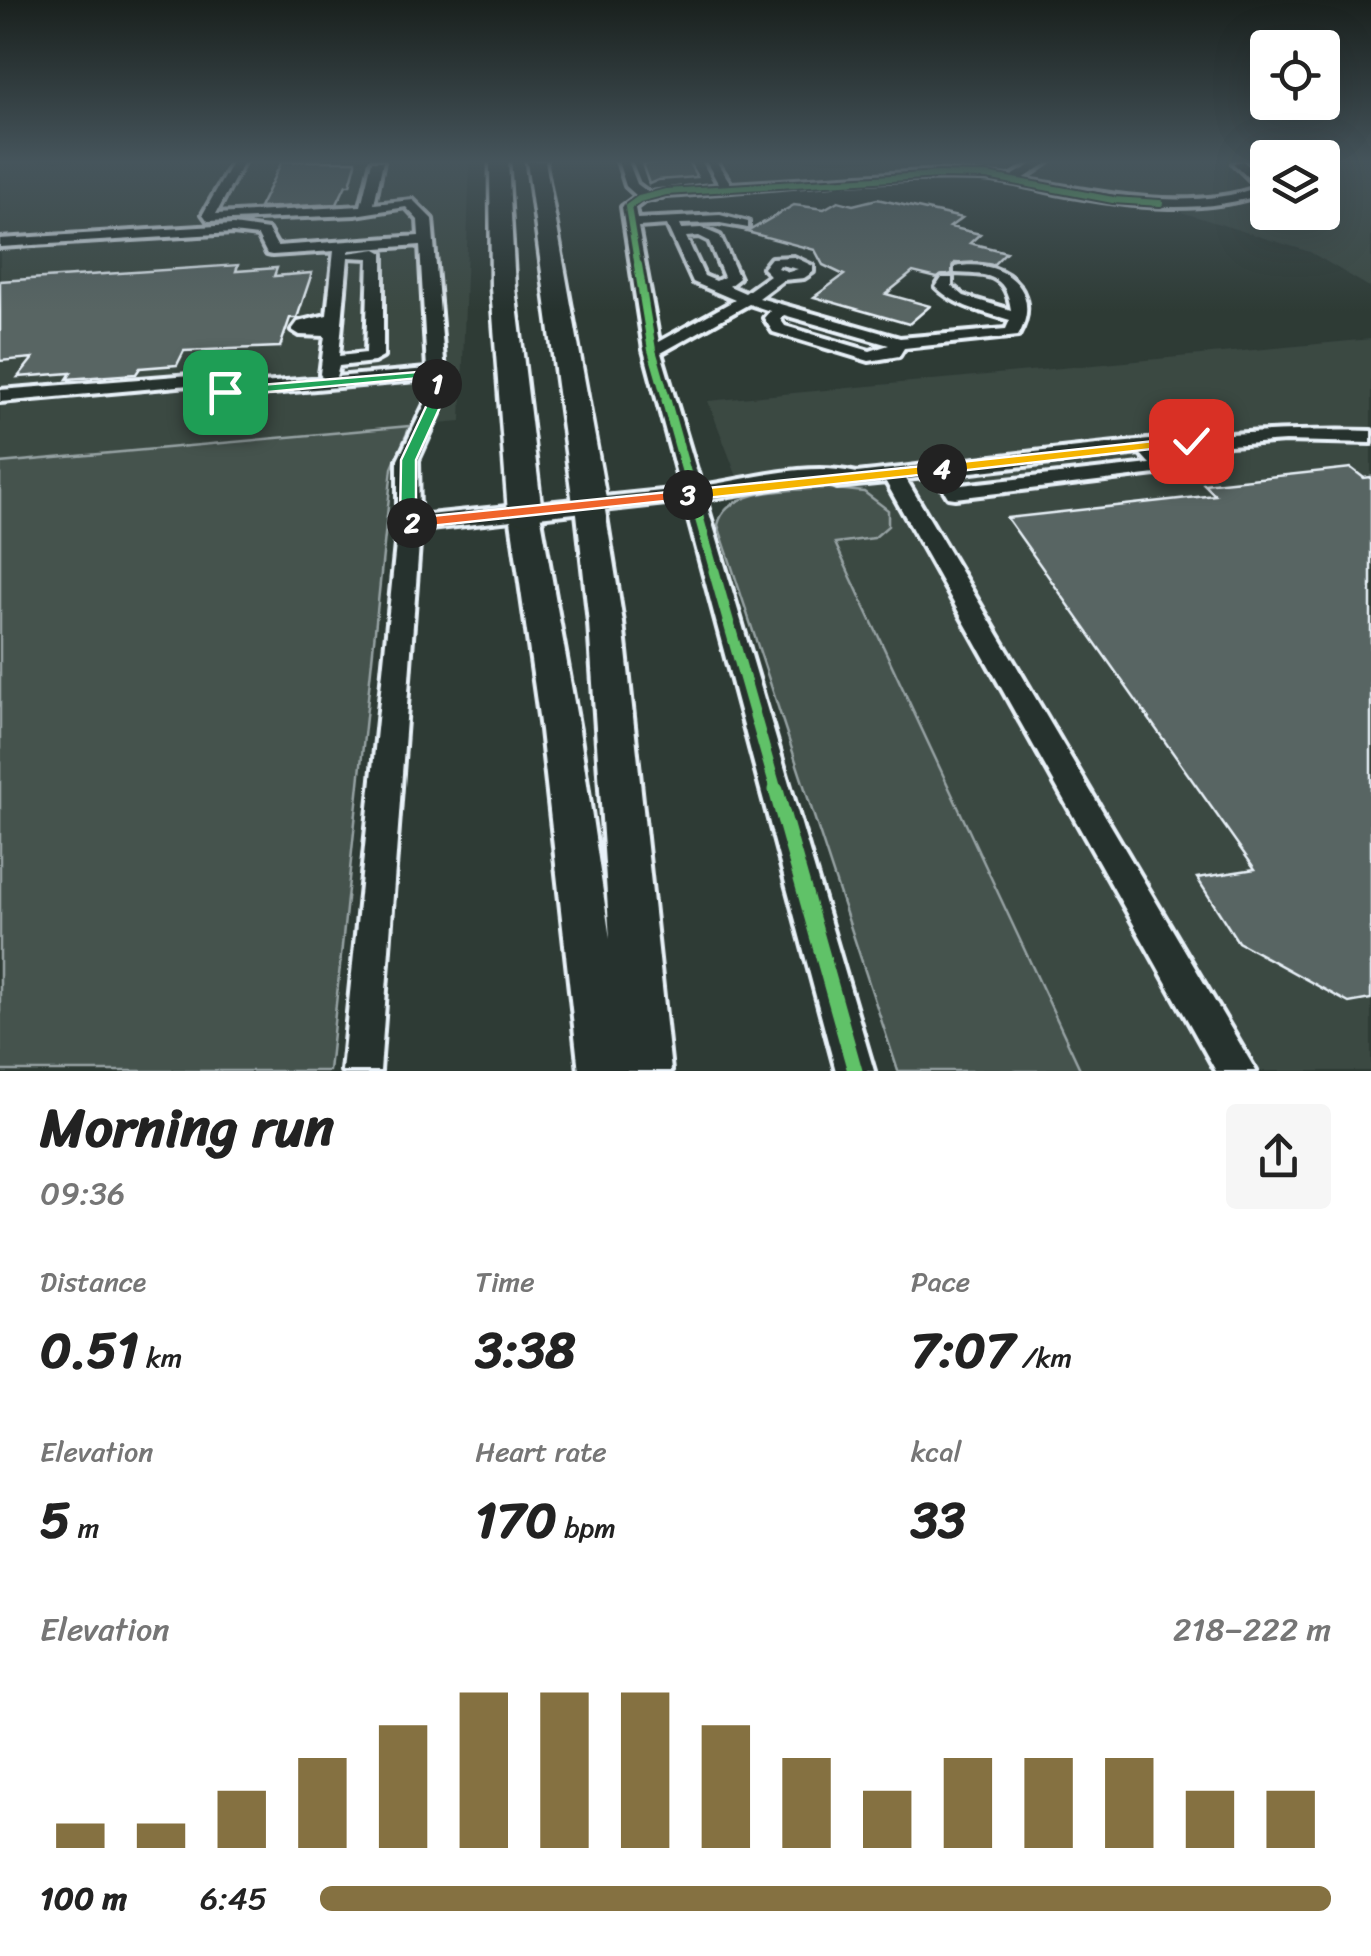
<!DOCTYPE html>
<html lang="en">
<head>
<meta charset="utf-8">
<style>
	body { margin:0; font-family:Sriracha,sans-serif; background:#f6f6f6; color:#222; height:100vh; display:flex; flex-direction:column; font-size:38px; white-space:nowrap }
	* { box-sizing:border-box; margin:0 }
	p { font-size:32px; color:#767676 }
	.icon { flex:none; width:55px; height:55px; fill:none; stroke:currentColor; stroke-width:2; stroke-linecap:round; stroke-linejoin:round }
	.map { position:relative; height:1071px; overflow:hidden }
	.details { display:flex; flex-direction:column; background:#fff; flex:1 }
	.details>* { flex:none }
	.controls { position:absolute; left:1250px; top:30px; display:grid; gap:20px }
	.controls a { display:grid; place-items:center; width:90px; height:90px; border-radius:10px; background:#fff; box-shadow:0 10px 40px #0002; font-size:50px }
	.pin { position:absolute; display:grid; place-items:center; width:85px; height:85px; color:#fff; margin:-42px; border-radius:20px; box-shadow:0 5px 15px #0006 }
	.km { position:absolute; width:50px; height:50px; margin:-25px; border-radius:50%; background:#222; color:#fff; font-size:28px; line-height:50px; text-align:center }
	.round { display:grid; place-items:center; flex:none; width:105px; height:105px; border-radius:10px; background:#f6f6f6 }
	.headline { display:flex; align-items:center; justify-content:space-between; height:170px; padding:0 40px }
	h1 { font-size:55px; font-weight:800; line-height:75px }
	.stats { display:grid; grid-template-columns:repeat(3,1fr); gap:15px; height:170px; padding:10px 40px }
	.stats div { display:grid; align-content:center }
	.stats b { font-size:50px; font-weight:800 }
	.stats small { font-size:28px; font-weight:400 }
	.stats p { font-size:28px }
	.chart { height:280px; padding:20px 40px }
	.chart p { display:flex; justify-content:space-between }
	.chart svg { width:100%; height:180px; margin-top:10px; stroke:#857141; stroke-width:6 }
	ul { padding:0 40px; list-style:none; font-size:32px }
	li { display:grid; grid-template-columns:160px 120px 1fr; align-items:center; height:75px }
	li i { height:25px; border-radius:12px; background:#857141 }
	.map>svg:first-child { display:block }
	.built { fill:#3b4843 }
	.green { fill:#45524e; stroke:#96a2a3; stroke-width:2.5 }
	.building { fill:#596563; stroke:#e8f1f8; stroke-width:2.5 }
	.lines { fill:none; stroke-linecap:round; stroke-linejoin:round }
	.minor-casing { stroke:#e8f1f8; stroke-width:8 }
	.major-casing { stroke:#e8f1f8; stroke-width:8 }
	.highway-casing { stroke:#e8f1f8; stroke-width:7 }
	.minor { fill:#26332d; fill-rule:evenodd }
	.major { fill:#26332d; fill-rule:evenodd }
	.highway { fill:#26332d; fill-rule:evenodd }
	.cycleway-far4-casing { stroke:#26332d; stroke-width:10 }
	.cycleway-far3-casing { stroke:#26332d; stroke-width:12 }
	.cycleway-far2-casing { stroke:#26332d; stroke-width:15 }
	.cycleway-far1-casing { stroke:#26332d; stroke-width:18 }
	.cycleway-casing { stroke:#26332d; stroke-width:21 }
	.cycleway-far4 { stroke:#61c268; stroke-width:6 }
	.cycleway-far3 { stroke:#61c268; stroke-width:8 }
	.cycleway-far2 { stroke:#61c268; stroke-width:9 }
	.cycleway-far1 { stroke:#61c268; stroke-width:11 }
	.cycleway { stroke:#61c268; stroke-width:15 }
	.split-1 { fill:#22a559; stroke:#fff; stroke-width:2.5 }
	.split-2 { fill:#22a559; stroke:#fff; stroke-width:2.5 }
	.split-3 { fill:#f0652b; stroke:#fff; stroke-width:2.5 }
	.split-4 { fill:#f5b400; stroke:#fff; stroke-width:2.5 }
	.split-5 { fill:#f5b400; stroke:#fff; stroke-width:2.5 }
</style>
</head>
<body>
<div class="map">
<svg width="1371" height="1071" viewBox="0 0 1371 1071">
	<rect width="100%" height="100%" fill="#2e3b35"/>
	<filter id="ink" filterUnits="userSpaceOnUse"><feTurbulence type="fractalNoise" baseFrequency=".01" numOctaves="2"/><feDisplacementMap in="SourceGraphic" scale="20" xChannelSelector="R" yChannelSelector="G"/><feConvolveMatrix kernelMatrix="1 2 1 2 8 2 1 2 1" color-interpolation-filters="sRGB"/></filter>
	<g filter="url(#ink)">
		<path class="built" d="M0 161H470L461 421 0 463Z
			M703 161H1267L1268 212H1322L1323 161H1371V288L1310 252 1181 212 1001 175 931 173 718 186Z
			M1371 339V1071H964L708 401Z"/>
		<path class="green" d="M410 426 392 468 329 1071H0V463Z
			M827 488 864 492 888 510V526L874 538 835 543 1081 1071H898L718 525C726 486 796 491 827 488Z"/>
		<path class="building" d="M282 161H356V163L350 185H346L337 204 259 208Z
			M688 161 697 177 658 180 649 184 642 164Z
			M877 199 962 218 950 227 980 234 970 243 1006 252 993 265 955 263 952 274 937 278 913 272 886 294 930 306 909 324 814 297 844 275 823 265 815 250 747 232 794 205 824 209 838 201 853 205Z
			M238 265 236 271 277 268 274 276 312 273 297 318H290L280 347 184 351 177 365 140 368 136 374 67 379 71 373 18 377 33 358 0 361V281Z
			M1351 468 1364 478 1371 477V999L1349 1003 1238 942 1197 878 1255 869 1007 518 1215 495 1204 484Z"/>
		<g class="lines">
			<defs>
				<path id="minor" d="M233 161H244L216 214 361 206 372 161H383L374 204 413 200 432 219 447 396 418 460 419 516 681 489 644 350 622 207 637 196 626 186 618 161H628L637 184 649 193 719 185 706 161H716L731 184 939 171 1010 177 1038 161H1050L1023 179C1093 192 1189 213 1258 187L1233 163 1243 161 1268 183V192C1201 217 1123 206 1056 193 1031 188 1005 180 980 179 876 176 770 189 666 196L643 202 635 208 637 219 720 215 748 222V228L720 223 680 224 682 229 701 228 720 236 739 278 729 286 745 293 770 275 763 268 771 258 794 257 813 266V272L804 278 783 280 759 298 900 338 1006 329 1010 320C984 312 956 307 936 287L942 278H952V286L964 296 1011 310C1006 271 985 275 955 273V267C1001 257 1045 289 1018 336L904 348 899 356 869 361 773 332 764 318 770 311 749 304 661 353 701 486C751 479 806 461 857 473 1027 454 1199 427 1371 431V443L1285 441 1160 450 1176 468 1173 472 955 498 948 497 935 476 906 479 1256 1071H1216L886 482 837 487 827 482H810L705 499 874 1071H836L684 501 420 530 380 1071H342L398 525V460L429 396 428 379 225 397 189 385 0 402V390L190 375 226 386 323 378 320 374 325 336 300 335 292 330 298 322 327 315 334 251 272 255 267 254 258 236 233 233 0 247V239L233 225 268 230 277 246 419 236 418 220 406 207 355 215 208 221 203 214ZM667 225 693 282 735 300 659 342 638 227ZM699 236 709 241 724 277 716 281 704 276 686 237ZM420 245 427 369 336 377 339 366 374 362 383 357V253L376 249 348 253 349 250ZM348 257 369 258 366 353 339 356ZM780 265 798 269 789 272 778 268ZM784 315 889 345 870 351 785 326 780 319ZM1140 453 1150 464 961 485 954 474Z"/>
				<path id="major" d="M590 495 600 498 604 504 623 623 671 1071H579L541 730 510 513 515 507H535L540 513 579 730 610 939 589 623 576 504 580 498Z"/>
				<path id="highway" d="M490 161H508L515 288 542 513 537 520 525 524 513 520 508 513 491 288Z
					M527 161H545L607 504 602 511 590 514 578 511 573 504Z"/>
			</defs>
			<use href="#minor" class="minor-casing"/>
			<use href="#major" class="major-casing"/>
			<use href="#highway" class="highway-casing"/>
			<use href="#minor" class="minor"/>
			<use href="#major" class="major"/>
			<use href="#highway" class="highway"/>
			<defs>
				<path id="cycleway-far4" d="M638 267 628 207 639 199 666 192 939 175 987 176 1113 200 1160 203"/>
				<path id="cycleway-far3" d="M638 265 652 350 667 402"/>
				<path id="cycleway-far2" d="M666 400 715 574"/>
				<path id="cycleway-far1" d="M714 571 777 793"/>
				<path id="cycleway" d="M776 790 855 1071"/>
			</defs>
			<use href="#cycleway-far4" class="cycleway-far4-casing"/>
			<use href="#cycleway-far3" class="cycleway-far3-casing"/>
			<use href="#cycleway-far2" class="cycleway-far2-casing"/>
			<use href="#cycleway-far1" class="cycleway-far1-casing"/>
			<use href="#cycleway" class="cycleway-casing"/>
			<use href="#cycleway-far4" class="cycleway-far4"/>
			<use href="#cycleway-far3" class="cycleway-far3"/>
			<use href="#cycleway-far2" class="cycleway-far2"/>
			<use href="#cycleway-far1" class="cycleway-far1"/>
			<use href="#cycleway" class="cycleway"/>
		</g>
	</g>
	<linearGradient id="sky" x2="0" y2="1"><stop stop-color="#19201d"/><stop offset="0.52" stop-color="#46555c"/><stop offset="1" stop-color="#46555c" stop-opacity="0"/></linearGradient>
	<rect width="1371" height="311" fill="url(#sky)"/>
	<path class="split-1" d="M441 370 444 384 437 388 431 384 430 377 225 396 218 392 225 388Z"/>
	<path class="split-2" d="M433 381H442L445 396 416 460V519L420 523 408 529 400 524 401 460 431 396Z"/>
	<path class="split-3" d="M688 490 695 495 693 498 412 528 404 523 412 518Z"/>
	<path class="split-4" d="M942 464 947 466V472L688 500 680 495 688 490Z"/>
	<path class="split-5" d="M1191 437 1196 438V444L942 473 934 469 942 464Z"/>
</svg>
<div class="controls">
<a><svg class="icon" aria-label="locate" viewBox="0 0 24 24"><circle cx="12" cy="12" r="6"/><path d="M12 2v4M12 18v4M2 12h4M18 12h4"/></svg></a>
<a><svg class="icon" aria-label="layers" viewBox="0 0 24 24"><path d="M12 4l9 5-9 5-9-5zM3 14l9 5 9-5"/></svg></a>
</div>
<div class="pin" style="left:225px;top:392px;background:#1e9e55"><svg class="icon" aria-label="arrive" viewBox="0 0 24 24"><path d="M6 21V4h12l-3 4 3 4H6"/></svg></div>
<div class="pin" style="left:1191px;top:441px;background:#d93025"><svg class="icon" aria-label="check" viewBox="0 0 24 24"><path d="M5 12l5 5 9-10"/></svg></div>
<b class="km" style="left:437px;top:384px">1</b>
<b class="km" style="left:412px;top:523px">2</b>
<b class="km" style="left:688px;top:495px">3</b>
<b class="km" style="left:942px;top:469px">4</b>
</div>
<section class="details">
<div class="headline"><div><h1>Morning run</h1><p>09:36</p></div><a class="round"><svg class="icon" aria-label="share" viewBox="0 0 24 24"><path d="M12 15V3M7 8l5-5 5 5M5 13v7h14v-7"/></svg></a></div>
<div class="stats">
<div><p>Distance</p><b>0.51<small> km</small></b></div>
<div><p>Time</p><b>3:38</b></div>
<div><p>Pace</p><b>7:07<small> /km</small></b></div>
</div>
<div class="stats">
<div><p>Elevation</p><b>5<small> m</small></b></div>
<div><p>Heart rate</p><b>170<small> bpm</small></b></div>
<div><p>kcal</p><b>33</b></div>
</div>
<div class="chart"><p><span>Elevation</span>218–222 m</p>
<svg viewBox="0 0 160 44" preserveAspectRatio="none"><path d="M5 44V38M15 44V38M25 44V30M35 44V22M45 44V14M55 44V6M65 44V6M75 44V6M85 44V14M95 44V22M105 44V30M115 44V22M125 44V22M135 44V22M145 44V30M155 44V30"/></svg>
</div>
<ul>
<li><b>100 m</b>6:45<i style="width:100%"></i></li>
</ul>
</section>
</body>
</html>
